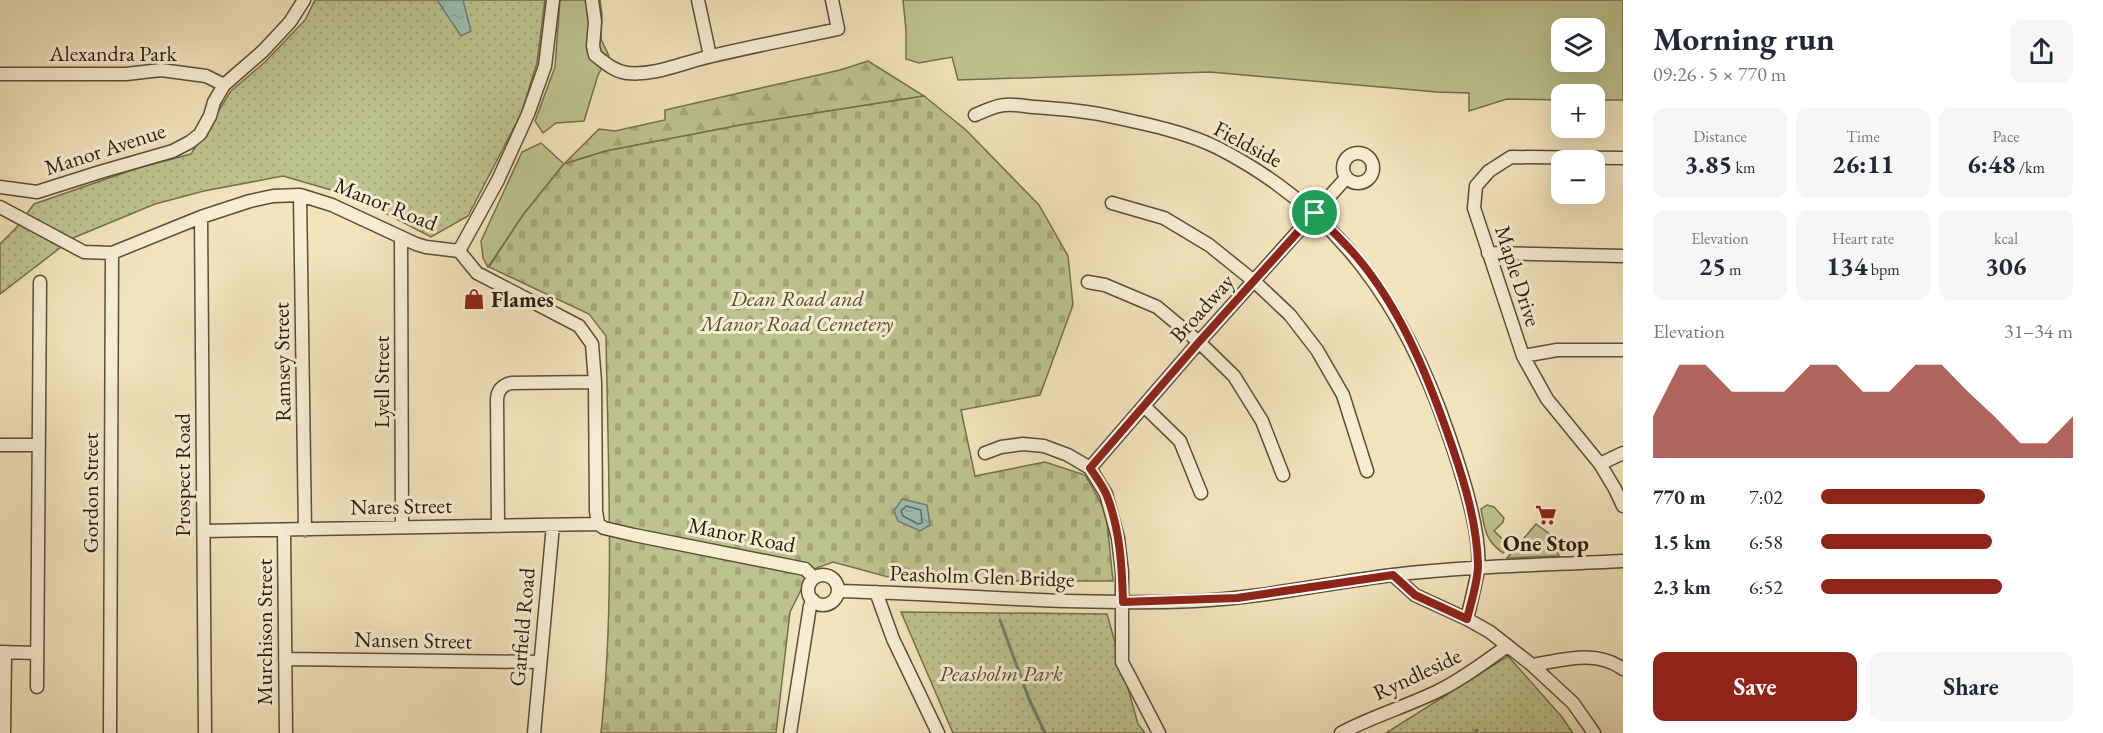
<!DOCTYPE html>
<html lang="en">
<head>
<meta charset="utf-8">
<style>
	body { margin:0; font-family:"EB Garamond",serif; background:#f6f6f7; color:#1f2937; height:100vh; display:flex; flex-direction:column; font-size:22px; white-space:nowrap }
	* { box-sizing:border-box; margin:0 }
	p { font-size:20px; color:#747a83 }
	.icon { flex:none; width:33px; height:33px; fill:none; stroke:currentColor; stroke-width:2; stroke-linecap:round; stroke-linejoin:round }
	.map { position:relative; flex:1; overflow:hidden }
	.details { display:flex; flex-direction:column; background:#fff; width:480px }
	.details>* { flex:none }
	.fabs { position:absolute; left:1551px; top:18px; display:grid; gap:12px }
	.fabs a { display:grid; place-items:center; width:54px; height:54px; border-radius:12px; background:#fff; box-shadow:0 6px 24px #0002; font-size:30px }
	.pin { position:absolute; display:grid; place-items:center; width:51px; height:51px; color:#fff; margin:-26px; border:3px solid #fff; border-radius:50%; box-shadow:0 2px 6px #0007 }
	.round { display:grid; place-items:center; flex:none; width:63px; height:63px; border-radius:12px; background:#f6f6f7 }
	.summary { display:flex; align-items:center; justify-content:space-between; height:102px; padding:0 30px }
	h1 { font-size:33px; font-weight:700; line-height:45px }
	.stats { display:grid; grid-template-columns:repeat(3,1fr); gap:9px; height:102px; padding:6px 30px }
	.stats div { display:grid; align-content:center; border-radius:12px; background:#f6f6f7; text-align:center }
	.stats b { font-size:26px; font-weight:700 }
	.stats small { font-size:16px; font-weight:400 }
	.stats p { font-size:16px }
	.chart { height:168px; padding:12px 30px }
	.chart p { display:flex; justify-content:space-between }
	.chart svg { width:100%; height:108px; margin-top:6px; fill:#8f2418; opacity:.7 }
	.button { display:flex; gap:12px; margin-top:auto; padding:12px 30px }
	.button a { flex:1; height:69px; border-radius:12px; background:#8f2418; color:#fff; font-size:24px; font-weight:700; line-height:69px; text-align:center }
	.button a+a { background:#f6f6f7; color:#1f2937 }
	ul { padding:0 30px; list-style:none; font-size:20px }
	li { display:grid; grid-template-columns:96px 72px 1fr; align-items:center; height:45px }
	li i { height:15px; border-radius:8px; background:#8f2418 }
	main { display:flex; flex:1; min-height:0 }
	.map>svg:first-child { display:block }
	.green { fill:#bdc38e; stroke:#746f4c; stroke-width:1.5; fill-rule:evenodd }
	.forest { fill:url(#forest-firs); stroke:#746f4c; stroke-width:1.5 }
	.cemetery { fill:url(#cemetery-stones); stroke:#746f4c; stroke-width:1.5 }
	.park { fill:url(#park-dots); stroke:#746f4c; stroke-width:1.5 }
	.water { fill:url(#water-ripples); stroke:#6e7d71; stroke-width:1.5 }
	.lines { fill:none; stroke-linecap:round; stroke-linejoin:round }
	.shore { stroke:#626c60; stroke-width:1.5 }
	.stream { stroke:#6e7d71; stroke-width:3 }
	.minor-casing { stroke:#5c4d37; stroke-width:15 }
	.minor { stroke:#f6edd3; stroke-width:12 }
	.route-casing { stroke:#fff; stroke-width:12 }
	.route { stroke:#8f2418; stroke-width:8 }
	.labels { text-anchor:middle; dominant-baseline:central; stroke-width:6; stroke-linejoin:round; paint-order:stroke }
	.street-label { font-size:22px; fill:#2a1b0b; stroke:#f6edd3 }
	.park-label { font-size:22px; font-style:italic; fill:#564d32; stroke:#f6edd3 }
	.poi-label { font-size:22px; font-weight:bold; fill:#2a1b0b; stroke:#f6edd3; text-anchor:start }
</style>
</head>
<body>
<main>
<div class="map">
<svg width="1623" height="733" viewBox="0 0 1623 733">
	<defs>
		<pattern id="forest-firs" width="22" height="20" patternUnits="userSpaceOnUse" patternTransform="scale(1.5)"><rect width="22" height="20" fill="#bdc38e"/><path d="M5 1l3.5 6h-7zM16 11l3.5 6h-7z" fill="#a3a779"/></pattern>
		<pattern id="cemetery-stones" width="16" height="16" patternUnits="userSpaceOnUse" patternTransform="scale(1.5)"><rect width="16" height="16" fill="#bdc38e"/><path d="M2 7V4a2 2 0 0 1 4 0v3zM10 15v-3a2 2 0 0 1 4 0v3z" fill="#a3a779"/></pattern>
		<pattern id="park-dots" width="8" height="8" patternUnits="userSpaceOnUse" patternTransform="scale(1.5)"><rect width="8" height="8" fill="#bdc38e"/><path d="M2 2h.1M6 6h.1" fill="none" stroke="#a3a779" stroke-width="1.8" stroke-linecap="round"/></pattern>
		<pattern id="water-ripples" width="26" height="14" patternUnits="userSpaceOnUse" patternTransform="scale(1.5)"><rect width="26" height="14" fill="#9bbeb5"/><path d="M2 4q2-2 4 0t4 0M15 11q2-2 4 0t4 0" fill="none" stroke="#86a39a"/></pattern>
	</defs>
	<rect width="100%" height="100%" fill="#f1e3bc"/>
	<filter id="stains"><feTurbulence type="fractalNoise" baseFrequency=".00333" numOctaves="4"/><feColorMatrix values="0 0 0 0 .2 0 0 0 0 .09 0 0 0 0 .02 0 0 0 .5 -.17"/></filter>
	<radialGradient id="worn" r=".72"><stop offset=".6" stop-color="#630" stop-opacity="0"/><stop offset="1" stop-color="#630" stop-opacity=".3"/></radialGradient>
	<path class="green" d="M560 0H600L602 15 601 39 609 56 598 75 584 121 556 123 543 133 535 121 555 67Z
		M903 0H1623V100H1595L1594 94H1562L1561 100 1507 99 1469 111V93L1437 92 1210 72 958 80 952 57 919 63 906 59V30ZM1562 28H1594V62H1562Z
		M541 143 564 164 523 215 488 267 483 258 481 241 522 152Z
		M1487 505 1494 507 1504 518 1503 522 1494 531 1510 546 1503 553C1485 540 1485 530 1481 509Z
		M1536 524 1551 535 1559 556 1507 558Z"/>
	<path class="forest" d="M868 61 924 96 746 124 606 151 564 164 599 129 615 131 665 120V110L840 70Z"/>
	<path class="cemetery" d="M924 96 966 130 1039 205 1068 256 1073 305 1040 395 961 410 975 476 1045 462 1085 475 1106 512 1113 581H903L833 562 811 570 790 612 776 733H601C615 602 608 468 606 336L589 314 489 267 523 215 564 164 606 151 746 124Z"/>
	<path class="park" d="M315 0H545L537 63 521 114 468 216 431 237 352 196 283 176 204 191 155 204 73 238 0 294V244L16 228 34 204 138 168 191 154 231 91 265 62 305 20Z
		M901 612 1107 614 1138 724 1145 733H953Z
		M1508 656 1562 717 1573 733H1386Z"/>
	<path class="water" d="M437 0H463L471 31 461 36Z
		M902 499 927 505 930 525 920 531 898 521 894 511Z"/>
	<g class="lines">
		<path class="shore" d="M906 506 921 510 922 523 918 524 903 516 901 511Z"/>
		<path class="stream" d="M1000 620 1029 699 1045 733
			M1474 733 1477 730"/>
		<defs>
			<path id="minor" d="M592 0 595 22 593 46 595 55C605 63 614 71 627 73 656 76 684 62 712 56 754 46 796 38 838 29L832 0
				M698 0 710 56
				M0 74H126L161 70 206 76 224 85
				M975 115C985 111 996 105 1005 105 1014 104 1024 106 1033 107 1061 109 1090 111 1118 118 1151 125 1188 133 1218 148 1339 210 1405 307 1448 433 1460 468 1482 533 1478 570 1475 586 1471 602 1467 619
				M1343 168a15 15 0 1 1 30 0a15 15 0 1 1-30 0Z
				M1623 158 1511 157 1489 171 1476 186 1474 208 1523 356 1547 399 1600 464 1615 489 1623 506
				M0 187 37 192 100 172 173 151 190 142 200 134 210 116 214 102 224 85 263 51 290 22 304 0
				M300 195 305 530
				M1112 203 1164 218 1209 245 1255 282 1290 315 1317 350 1343 395 1367 471
				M0 207 84 252 112 253 201 217 250 201 273 196 300 195 332 205 416 244 426 247 459 251 477 273 579 326 592 344 595 382 596 511 598 524 604 528 634 535 805 569 814 578
				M201 217 205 733
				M401 238 402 527
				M459 251 498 180 528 114 545 66 553 0
				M1488 253 1623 256
				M1088 282 1105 285 1157 307 1199 342 1234 376 1262 421 1283 475
				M1523 356 1557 350H1623
				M1144 406 1180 441 1201 493
				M0 445H39
				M985 453 1001 447 1023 444 1044 446 1068 455 1090 468 1106 494 1118 538 1122 572V662L1159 733
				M1600 464 1623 453
				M1090 468 1199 342 1346 178
				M498 526 497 400C497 391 502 385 511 383L595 382
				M284 530 286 733
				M204 531 598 524
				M1393 575 1415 595 1467 619 1490 632 1532 665 1573 703 1594 733
				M808 590a15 15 0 1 1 30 0a15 15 0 1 1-30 0Z
				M838 591C957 594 1076 606 1195 601 1262 598 1327 583 1393 575 1469 566 1546 565 1623 561
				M876 592 893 639 938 733
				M0 652 37 653
				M285 659 540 662
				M1532 665C1563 660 1596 649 1623 669
				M37 687 40 282
				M4 733 5 653
				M110 733 112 253
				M534 733 553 525
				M790 733 810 606 813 600
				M1341 733C1373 716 1408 706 1440 690 1464 678 1485 662 1507 646"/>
		</defs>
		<use href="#minor" class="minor-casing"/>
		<use href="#minor" class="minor"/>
	</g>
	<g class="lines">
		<defs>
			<path id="route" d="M1315 213C1328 227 1343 241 1356 256 1402 310 1429 379 1452 446 1465 484 1477 524 1478 565 1478 582 1471 602 1467 619L1415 595 1393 575 1237 598 1123 602C1122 566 1120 530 1107 496 1103 486 1096 477 1090 468L1199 342Z"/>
		</defs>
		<use href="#route" class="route-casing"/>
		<use href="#route" class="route"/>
	</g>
	<defs>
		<symbol id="shop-bare" viewBox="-9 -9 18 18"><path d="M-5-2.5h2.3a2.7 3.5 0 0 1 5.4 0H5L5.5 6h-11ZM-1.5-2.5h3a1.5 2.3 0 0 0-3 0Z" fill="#8f2418" stroke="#f6edd3" stroke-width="2.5" paint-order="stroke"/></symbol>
		<symbol id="supermarket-bare" viewBox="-9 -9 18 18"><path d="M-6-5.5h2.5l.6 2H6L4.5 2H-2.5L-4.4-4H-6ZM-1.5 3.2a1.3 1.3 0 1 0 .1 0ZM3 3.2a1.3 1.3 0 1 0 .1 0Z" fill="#8f2418" stroke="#f6edd3" stroke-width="2.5" paint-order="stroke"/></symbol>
	</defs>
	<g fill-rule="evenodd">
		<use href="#shop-bare" x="459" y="284" width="30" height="30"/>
		<use href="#supermarket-bare" x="1531" y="500" width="30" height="30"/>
	</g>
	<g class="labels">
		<g class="street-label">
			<text x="113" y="53">Alexandra Park</text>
			<text transform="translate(1248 144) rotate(28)">Fieldside</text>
			<text transform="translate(105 149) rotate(-18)">Manor Avenue</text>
			<text transform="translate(386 204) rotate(22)">Manor Road</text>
			<text transform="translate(1518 276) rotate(72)">Maple Drive</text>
			<text transform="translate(1202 308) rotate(-48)">Broadway</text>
			<text transform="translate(282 362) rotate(-91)">Ramsey Street</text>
			<text transform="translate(381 382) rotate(-90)">Lyell Street</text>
			<text transform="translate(182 475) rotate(-90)">Prospect Road</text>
			<text transform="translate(90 493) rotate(-90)">Gordon Street</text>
			<text transform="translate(401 506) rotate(-1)">Nares Street</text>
			<text transform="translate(742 535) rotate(11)">Manor Road</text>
			<text transform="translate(982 576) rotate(2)">Peasholm Glen Bridge</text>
			<text transform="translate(522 627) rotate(-85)">Garfield Road</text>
			<text transform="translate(264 632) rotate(-90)">Murchison Street</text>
			<text transform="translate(413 640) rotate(1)">Nansen Street</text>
			<text transform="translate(1417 674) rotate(-25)">Ryndleside</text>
		</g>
		<g class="park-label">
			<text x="797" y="298">Dean Road and<tspan x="797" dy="25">Manor Road Cemetery</tspan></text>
			<text x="1001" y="673">Peasholm Park</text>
		</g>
		<g class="poi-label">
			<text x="491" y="299">Flames</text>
			<text x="1546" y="543" text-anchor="middle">One Stop</text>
		</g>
	</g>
	<rect width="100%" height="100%" filter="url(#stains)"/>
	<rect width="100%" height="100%" fill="url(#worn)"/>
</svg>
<div class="fabs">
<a><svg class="icon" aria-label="layers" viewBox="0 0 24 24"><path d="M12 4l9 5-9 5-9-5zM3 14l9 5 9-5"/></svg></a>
<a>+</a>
<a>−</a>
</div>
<div class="pin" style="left:1315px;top:213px;background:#1e9e55"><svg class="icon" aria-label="arrive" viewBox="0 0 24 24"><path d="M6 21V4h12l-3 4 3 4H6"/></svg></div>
</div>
<section class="details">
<div class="summary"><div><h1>Morning run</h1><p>09:26 · 5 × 770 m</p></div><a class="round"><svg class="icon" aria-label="share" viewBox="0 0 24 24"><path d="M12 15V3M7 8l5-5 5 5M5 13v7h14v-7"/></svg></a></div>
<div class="stats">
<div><p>Distance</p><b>3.85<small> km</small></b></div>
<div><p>Time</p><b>26:11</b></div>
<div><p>Pace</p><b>6:48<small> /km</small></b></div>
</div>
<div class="stats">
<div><p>Elevation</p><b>25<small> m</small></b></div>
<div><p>Heart rate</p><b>134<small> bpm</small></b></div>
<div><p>kcal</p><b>306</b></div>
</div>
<div class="chart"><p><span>Elevation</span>31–34 m</p>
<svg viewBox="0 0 160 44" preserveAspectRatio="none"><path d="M0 44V27L10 6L20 6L30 17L40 17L50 17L60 6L70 6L80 17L90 17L100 6L110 6L120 17L130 27L140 38L150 38L160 27V44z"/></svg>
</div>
<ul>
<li><b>770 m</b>7:02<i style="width:65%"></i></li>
<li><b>1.5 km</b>6:58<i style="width:68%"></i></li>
<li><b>2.3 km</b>6:52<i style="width:72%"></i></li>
</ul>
<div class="button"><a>Save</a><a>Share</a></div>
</section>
</main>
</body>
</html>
